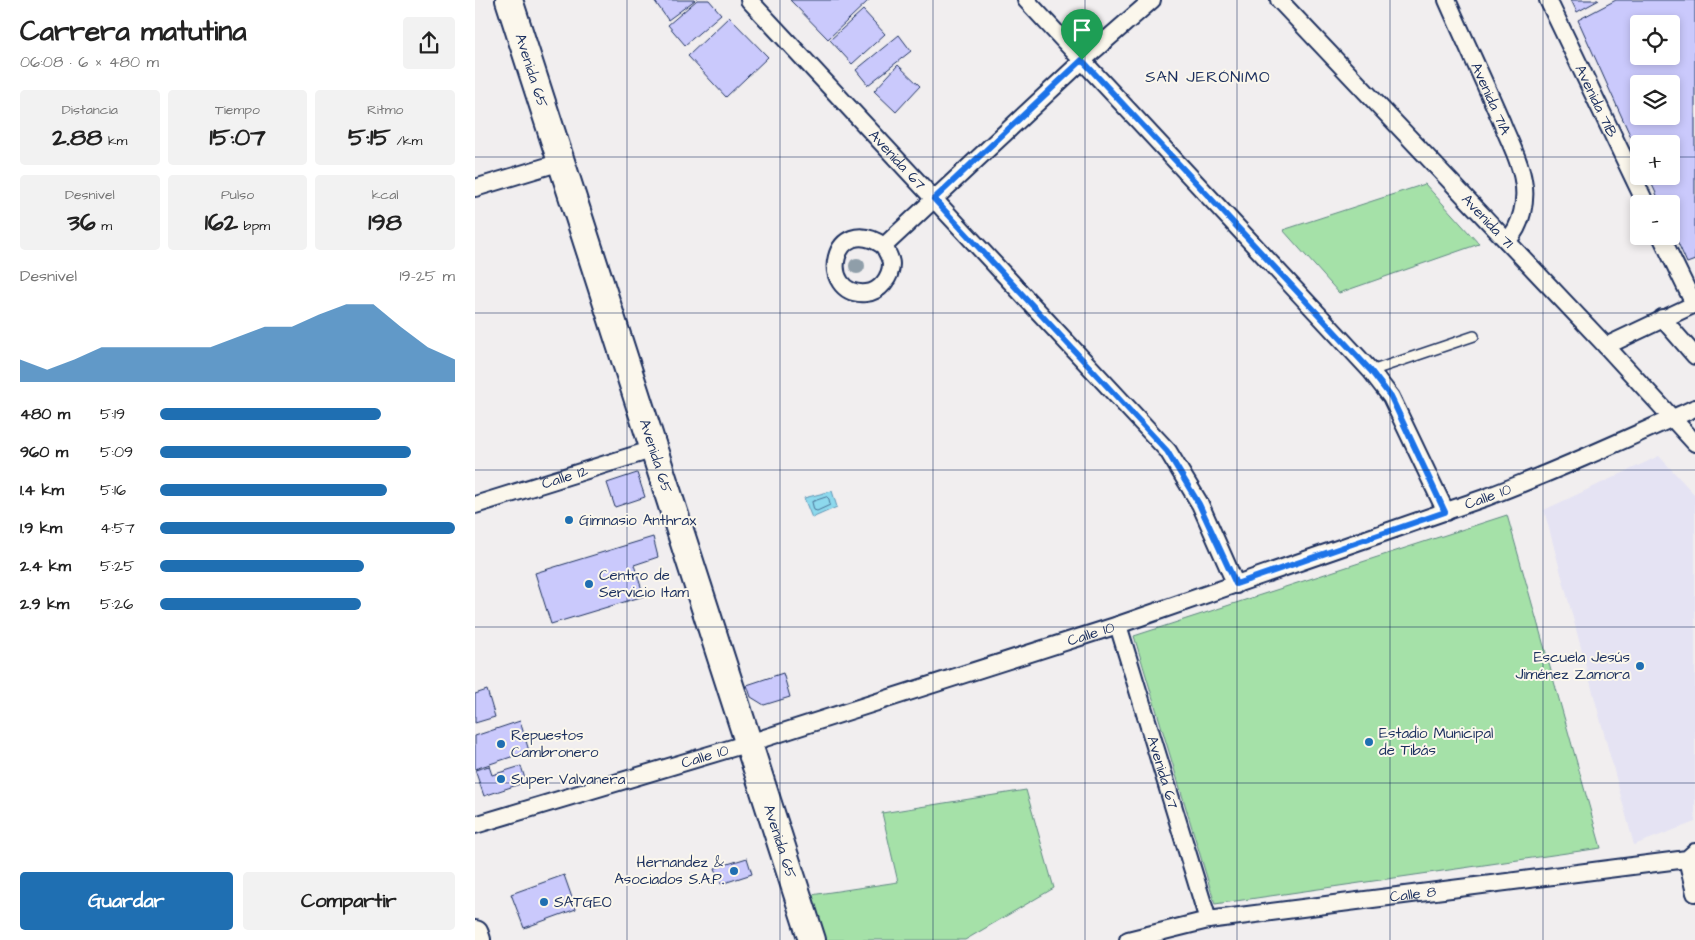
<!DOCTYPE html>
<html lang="es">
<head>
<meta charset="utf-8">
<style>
	body { margin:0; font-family:"Architects Daughter",sans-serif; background:#f2f2f2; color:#222; height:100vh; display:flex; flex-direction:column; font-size:19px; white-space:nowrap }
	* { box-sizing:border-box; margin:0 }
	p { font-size:16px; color:#767676 }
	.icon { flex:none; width:28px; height:28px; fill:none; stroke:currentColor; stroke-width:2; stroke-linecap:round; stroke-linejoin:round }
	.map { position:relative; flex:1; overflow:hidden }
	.sheet { display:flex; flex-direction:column; background:#fff; width:475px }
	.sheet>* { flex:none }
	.fabs { position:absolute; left:1155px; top:15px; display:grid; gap:10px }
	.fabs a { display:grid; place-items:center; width:50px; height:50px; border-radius:5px; background:#fff; box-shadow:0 2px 8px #0003; font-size:25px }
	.pin { position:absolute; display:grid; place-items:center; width:42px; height:42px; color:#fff; margin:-51px -21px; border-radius:50% 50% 50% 0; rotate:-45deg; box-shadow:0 0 5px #0007 }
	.pin .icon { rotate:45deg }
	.round { display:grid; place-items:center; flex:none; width:52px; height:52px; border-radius:5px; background:#f2f2f2 }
	.headline { display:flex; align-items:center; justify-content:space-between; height:85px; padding:0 20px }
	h1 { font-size:28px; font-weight:800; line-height:38px }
	.stats { display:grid; grid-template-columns:repeat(3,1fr); gap:8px; height:85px; padding:5px 20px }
	.stats div { display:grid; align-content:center; border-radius:5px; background:#f2f2f2; text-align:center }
	.stats b { font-size:25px; font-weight:800 }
	.stats small { font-size:14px; font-weight:400 }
	.stats p { font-size:14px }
	.chart { height:140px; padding:10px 20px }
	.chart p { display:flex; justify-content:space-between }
	.chart svg { width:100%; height:90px; margin-top:5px; fill:#1f6fb2; opacity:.7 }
	.action { display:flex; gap:10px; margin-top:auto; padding:10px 20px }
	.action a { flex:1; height:58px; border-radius:5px; background:#1f6fb2; color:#fff; font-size:20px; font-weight:800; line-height:58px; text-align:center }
	.action a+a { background:#f2f2f2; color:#222 }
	ul { padding:0 20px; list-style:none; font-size:16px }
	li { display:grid; grid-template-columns:80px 60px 1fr; align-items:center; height:38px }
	li i { height:12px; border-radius:6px; background:#1f6fb2 }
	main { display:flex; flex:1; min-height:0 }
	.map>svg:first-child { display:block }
	.built { fill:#e5e3f3 }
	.green { fill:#a5e1a8; stroke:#608883 }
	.water { fill:#8dd9ed; stroke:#5f95b4 }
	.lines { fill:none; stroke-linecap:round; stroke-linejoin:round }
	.shore { stroke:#497397; stroke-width:1 }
	.building { fill:#cac9fc; stroke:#1b2f5e; fill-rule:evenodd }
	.lane-casing { stroke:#1b2f5e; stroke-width:12 }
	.street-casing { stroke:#1b2f5e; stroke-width:20 }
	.primary-casing { stroke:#1b2f5e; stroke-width:30 }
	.lane { stroke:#fbf7ec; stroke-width:9 }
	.street { stroke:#fbf7ec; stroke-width:16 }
	.primary { stroke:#fbf7ec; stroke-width:26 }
	.tree { fill:#8f9ea9 }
	.route-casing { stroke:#fff; stroke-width:10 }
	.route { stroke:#1a73e8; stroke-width:6 }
	.grid { fill:none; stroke:#1b2f5e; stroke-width:1; stroke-opacity:0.55 }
	.poi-dot { fill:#1f6fb2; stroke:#fbf7ec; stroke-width:2 }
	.labels { text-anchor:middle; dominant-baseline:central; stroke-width:4; stroke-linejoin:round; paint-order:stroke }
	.street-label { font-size:15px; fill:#1b2f5e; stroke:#fbf7ec }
	.poi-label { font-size:15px; fill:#1b2f5e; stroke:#fbf7ec; text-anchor:start }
	.neighbourhood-label { font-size:16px; letter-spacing:1px; fill:#1b2f5e; stroke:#fbf7ec }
</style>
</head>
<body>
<main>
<section class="sheet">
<div class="headline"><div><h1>Carrera matutina</h1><p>06:08 · 6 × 480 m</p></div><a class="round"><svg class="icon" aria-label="share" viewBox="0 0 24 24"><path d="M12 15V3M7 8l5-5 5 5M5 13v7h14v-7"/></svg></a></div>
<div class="stats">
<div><p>Distancia</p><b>2.88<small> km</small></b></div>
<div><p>Tiempo</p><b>15:07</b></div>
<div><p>Ritmo</p><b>5:15<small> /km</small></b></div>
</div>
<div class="stats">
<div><p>Desnivel</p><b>36<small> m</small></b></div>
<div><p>Pulso</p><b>162<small> bpm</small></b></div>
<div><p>kcal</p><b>198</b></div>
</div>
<div class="chart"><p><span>Desnivel</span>19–25 m</p>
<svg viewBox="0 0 160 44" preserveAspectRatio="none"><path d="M0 44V33L10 38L20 33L30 27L40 27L50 27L60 27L70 27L80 22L90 17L100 17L110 11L120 6L130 6L140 17L150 27L160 33V44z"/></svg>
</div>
<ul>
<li><b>480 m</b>5:19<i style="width:75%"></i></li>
<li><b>960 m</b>5:09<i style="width:85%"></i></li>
<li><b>1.4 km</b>5:16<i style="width:77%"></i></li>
<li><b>1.9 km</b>4:57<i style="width:100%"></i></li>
<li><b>2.4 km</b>5:25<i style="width:69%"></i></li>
<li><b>2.9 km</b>5:26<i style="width:68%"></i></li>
</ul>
<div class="action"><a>Guardar</a><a>Compartir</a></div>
</section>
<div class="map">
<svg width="1220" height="940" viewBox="0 0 1220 940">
	<rect width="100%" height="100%" fill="#f1eeef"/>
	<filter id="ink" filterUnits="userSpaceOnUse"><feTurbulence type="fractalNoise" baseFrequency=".02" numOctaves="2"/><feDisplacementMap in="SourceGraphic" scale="10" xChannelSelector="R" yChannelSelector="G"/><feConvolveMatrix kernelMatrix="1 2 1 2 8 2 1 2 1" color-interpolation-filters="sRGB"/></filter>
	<g filter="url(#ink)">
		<path class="built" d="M1184 456 1220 495V822L1159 845 1069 510Z"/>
		<path class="green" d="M950 184 1004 244 864 293 808 230Z
			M1032 515 1126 848 740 904 659 636Z
			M551 790 579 888 490 940H350L336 895 423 882 407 813Z"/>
		<path class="water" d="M357 491 362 507 337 518 329 498Z"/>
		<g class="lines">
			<path class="shore" d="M352 497 354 499 355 505 342 511 339 510 337 502Z"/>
		</g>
		<path class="building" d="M179 0H220L193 20Z
			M222 0H234L246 14 210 45 193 25Z
			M315 0H394L353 39Z
			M1096 0H1124L1102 12Z
			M1141 0H1220V260L1212 263 1196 227V204H1186L1173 176H1196V144H1164V155L1103 20ZM1164 24H1196V56H1164ZM1164 84H1196V116H1164Z
			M388 10 410 34 377 64 355 40Z
			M254 17 293 57 251 97 213 56Z
			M424 35 436 51 393 85 381 70Z
			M423 65 445 86 421 112 399 91Z
			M162 473 170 497 140 507 132 483Z
			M178 537 183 557 159 565 169 596 76 624 60 573Z
			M308 673 315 697 289 705 276 697 272 685Z
			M12 690 20 717 0 723V694Z
			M45 721 54 751 0 769V736Z
			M14 766 17 775 46 766 51 782 9 796 0 770Z
			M272 858 277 874 246 884 240 868Z
			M89 875 101 909 49 928 36 894Z"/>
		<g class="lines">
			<defs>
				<path id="lane" d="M896 371 999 336"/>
				<g id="street">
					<path id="s1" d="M274 0 693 451 725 504 761 585"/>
					<path d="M551 0 896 371 916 397 971 512"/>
					<path id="s2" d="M804 0 1131 346 1220 443"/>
					<path id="s3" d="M972 0C990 41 1009 81 1027 123 1034 141 1045 160 1048 180 1052 200 1047 226 1032 241"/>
					<path id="s4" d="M1073 0 1171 204"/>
					<path d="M0 188 86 162"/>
					<path d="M1186 236 1219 304"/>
					<path d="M409 246C411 251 416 258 416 264 416 277 405 292 391 293 341 297 357 210 409 246L607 61 677 0"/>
					<path d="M1187 318 1220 356"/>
					<path d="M1131 346 1220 304"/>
					<path id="s5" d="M0 505 179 449"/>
					<path id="s6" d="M643 625 733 920"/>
					<path id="s7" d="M0 825 274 743 643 625 1012 497C1083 470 1151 439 1220 408"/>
					<path d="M1212 859 1220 893"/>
					<path id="s8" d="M653 940 733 920 1212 859 1220 852"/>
				</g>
				<g id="primary">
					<path id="s9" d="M34 0 337 940"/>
					<path d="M0 934 2 940"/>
				</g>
			</defs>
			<use href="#lane" class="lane-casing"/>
			<use href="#street" class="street-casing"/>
			<use href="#primary" class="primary-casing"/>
			<use href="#lane" class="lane"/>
			<use href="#street" class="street"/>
			<use href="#primary" class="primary"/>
		</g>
		<circle class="tree" cx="382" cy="266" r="8"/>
	</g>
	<g class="lines" filter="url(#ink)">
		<defs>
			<path id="route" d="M607 60 896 371 916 397 970 512 761 584 724 504 692 451 459 199Z"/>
		</defs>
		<use href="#route" class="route-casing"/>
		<use href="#route" class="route"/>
	</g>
	<path class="grid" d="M152 0V940M305 0V940M458 0V940M610 0V940M762 0V940M915 0V940M1068 0V940M0 157H1164M1196 157H1220M0 313H1220M0 470H1220M0 627H1220M0 783H1220"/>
	<g class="poi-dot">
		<circle cx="94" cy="520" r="5"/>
		<circle cx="114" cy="584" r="5"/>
		<circle cx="1165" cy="666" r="5"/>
		<circle cx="894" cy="742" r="5"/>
		<circle cx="26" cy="744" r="5"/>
		<circle cx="26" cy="779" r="5"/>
		<circle cx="259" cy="871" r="5"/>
		<circle cx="69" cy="902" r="5"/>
	</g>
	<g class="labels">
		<g class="street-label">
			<text stroke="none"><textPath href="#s9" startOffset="74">Avenida 65</textPath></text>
			<text stroke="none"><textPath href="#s3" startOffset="108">Avenida 71A</textPath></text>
			<text stroke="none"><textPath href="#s4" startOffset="112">Avenida 71B</textPath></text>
			<text stroke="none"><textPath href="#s1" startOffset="218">Avenida 67</textPath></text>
			<text stroke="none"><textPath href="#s2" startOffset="304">Avenida 71</textPath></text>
			<text stroke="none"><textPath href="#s9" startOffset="479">Avenida 65</textPath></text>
			<text stroke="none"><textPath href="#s5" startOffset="94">Calle 12</textPath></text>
			<text stroke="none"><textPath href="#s7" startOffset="1065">Calle 10</textPath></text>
			<text stroke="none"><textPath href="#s7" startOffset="645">Calle 10</textPath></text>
			<text stroke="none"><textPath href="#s7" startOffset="240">Calle 10</textPath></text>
			<text stroke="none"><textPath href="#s6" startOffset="154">Avenida 67</textPath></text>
			<text stroke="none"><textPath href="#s9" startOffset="884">Avenida 65</textPath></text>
			<text stroke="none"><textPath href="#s8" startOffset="289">Calle 8</textPath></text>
		</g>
		<g class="poi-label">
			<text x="104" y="520">Gimnasio Anthrax</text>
			<text x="124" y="575">Centro de<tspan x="124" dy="17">Servicio Itam</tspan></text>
			<text x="1155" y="657" text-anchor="end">Escuela Jesús<tspan x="1155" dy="17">Jiménez Zamora</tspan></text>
			<text x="904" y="733">Estadio Municipal<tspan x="904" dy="17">de Tibás</tspan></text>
			<text x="36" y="735">Repuestos<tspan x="36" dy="17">Cambronero</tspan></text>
			<text x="36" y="779">Super Valvanera</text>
			<text x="249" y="862" text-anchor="end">Hernandez &amp;<tspan x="249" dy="17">Asociados S.A.P.</tspan></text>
			<text x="79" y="902">SATGEO</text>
		</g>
		<g class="neighbourhood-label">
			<text x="733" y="77">SAN JERÓNIMO</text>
		</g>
	</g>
</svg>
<div class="fabs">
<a><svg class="icon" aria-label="locate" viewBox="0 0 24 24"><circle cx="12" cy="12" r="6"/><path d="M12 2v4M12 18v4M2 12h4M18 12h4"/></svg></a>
<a><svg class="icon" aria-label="layers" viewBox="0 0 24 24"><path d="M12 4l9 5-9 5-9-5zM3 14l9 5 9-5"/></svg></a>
<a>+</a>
<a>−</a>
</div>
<div class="pin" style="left:607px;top:60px;background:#1e9e55"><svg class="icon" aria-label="arrive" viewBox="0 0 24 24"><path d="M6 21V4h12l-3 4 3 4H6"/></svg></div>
</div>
</main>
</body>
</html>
